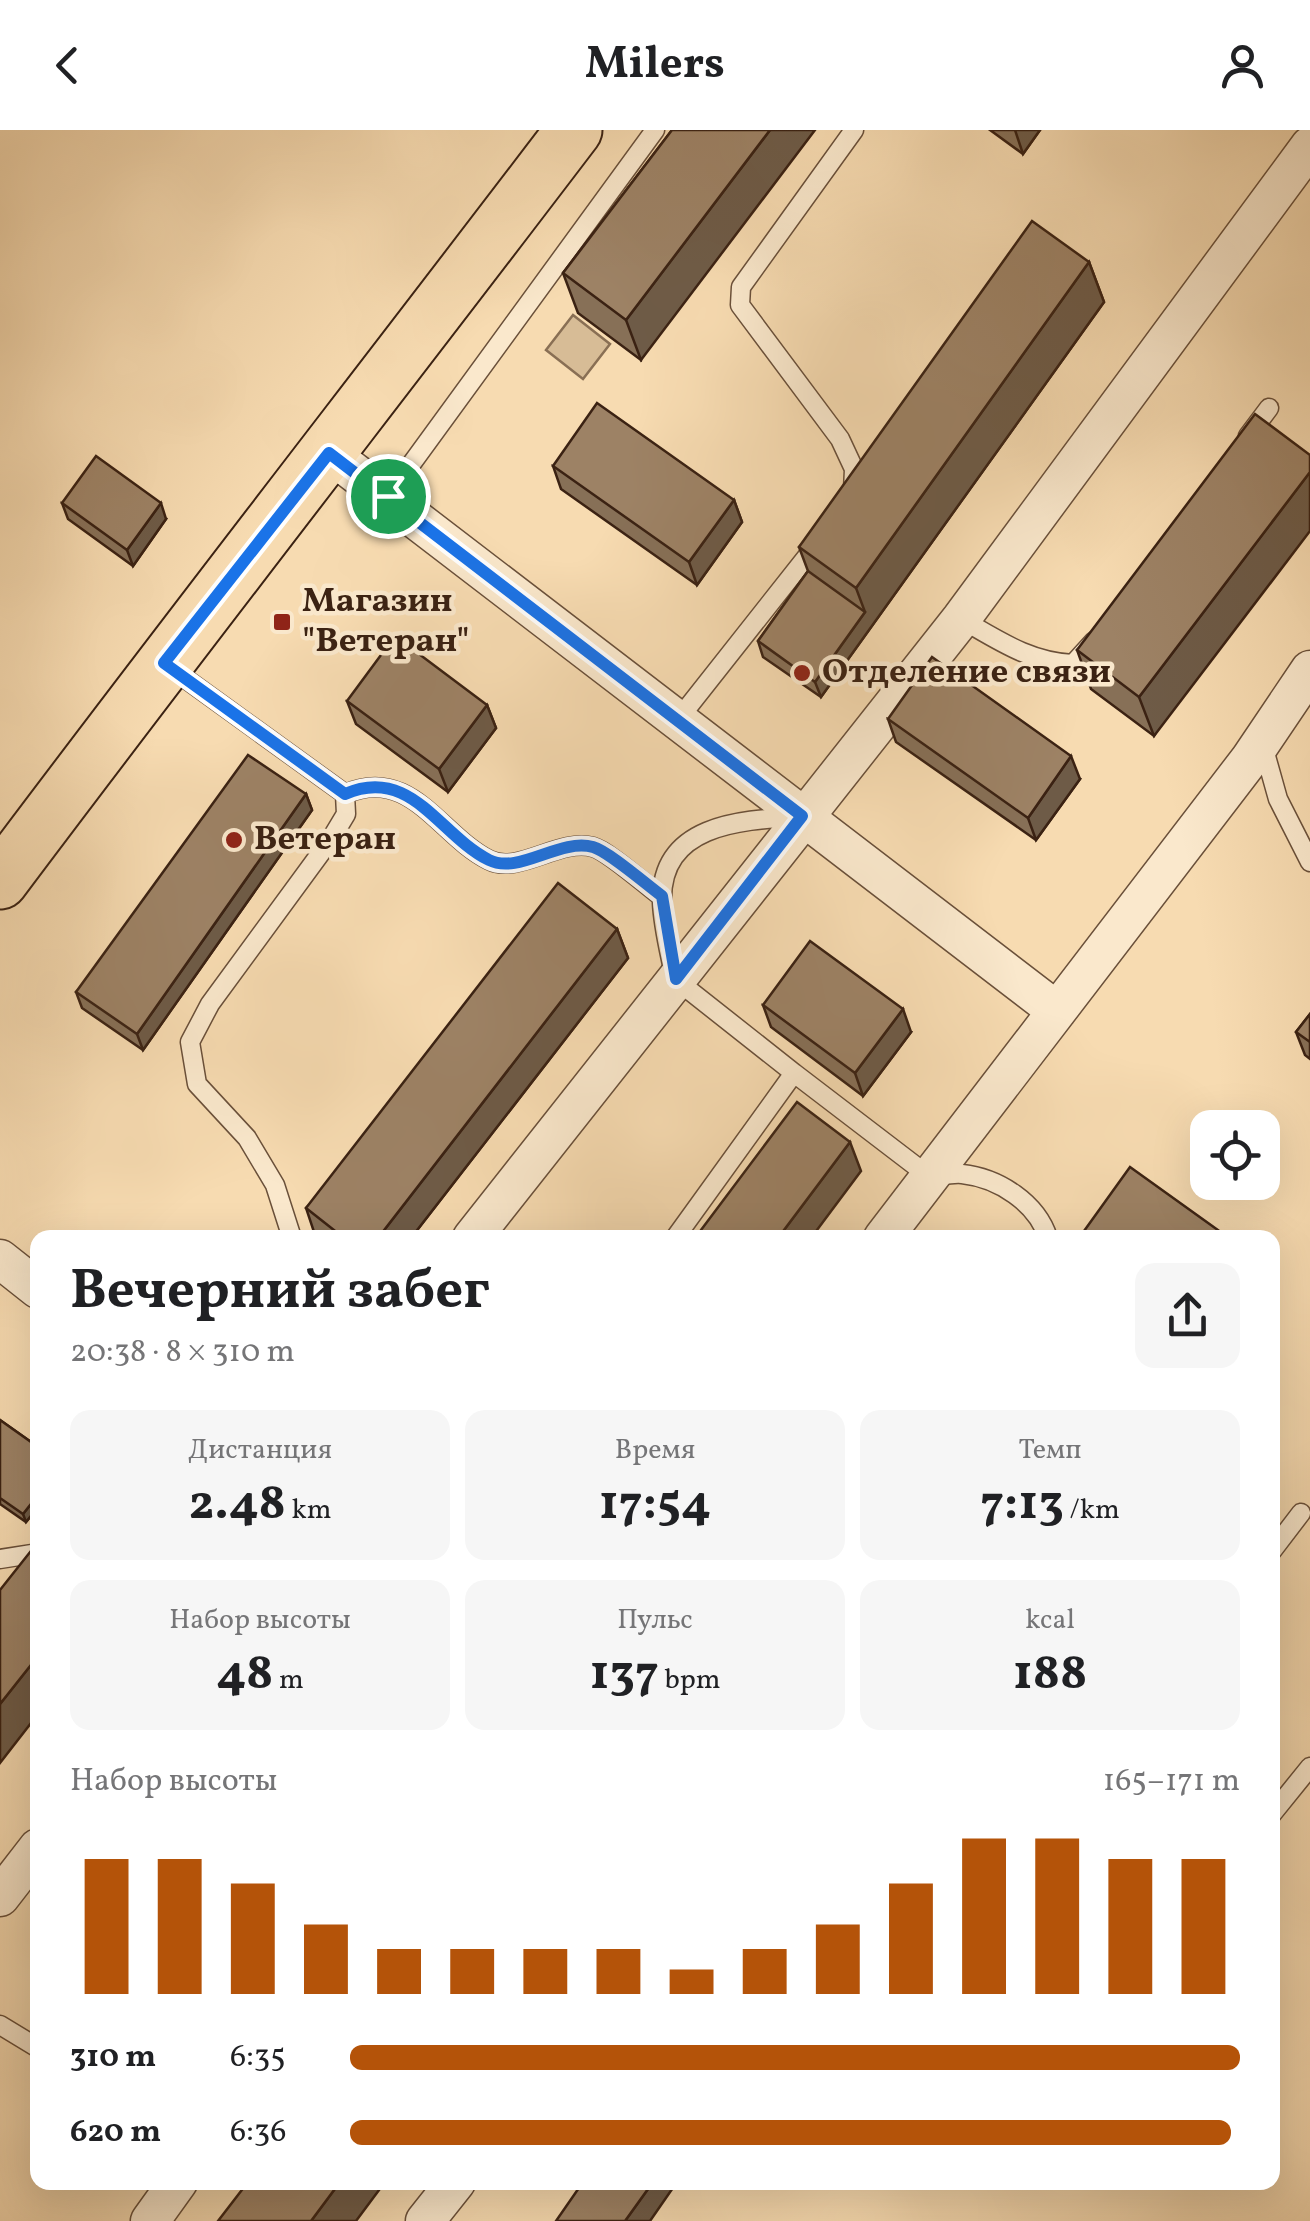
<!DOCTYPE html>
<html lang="ru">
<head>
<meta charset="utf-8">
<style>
	body { margin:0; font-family:Vollkorn,serif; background:#f6f6f6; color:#202124; height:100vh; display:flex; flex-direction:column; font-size:38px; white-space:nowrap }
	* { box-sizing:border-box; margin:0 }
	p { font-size:32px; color:#757577 }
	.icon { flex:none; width:55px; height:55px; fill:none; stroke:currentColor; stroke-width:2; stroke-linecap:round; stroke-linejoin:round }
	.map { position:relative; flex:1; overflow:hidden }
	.sheet { position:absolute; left:30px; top:1100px; width:1250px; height:960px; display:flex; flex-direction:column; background:#fff; border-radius:20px; box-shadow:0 10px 40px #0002 }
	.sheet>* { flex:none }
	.buttons { position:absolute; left:1190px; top:980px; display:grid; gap:20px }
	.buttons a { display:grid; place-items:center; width:90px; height:90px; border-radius:20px; background:#fff; box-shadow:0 10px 40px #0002; font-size:50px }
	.pin { position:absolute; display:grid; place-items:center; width:85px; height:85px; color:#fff; margin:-42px; border:5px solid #fff; border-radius:50%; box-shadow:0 2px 10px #0007 }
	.round { display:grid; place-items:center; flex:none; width:105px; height:105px; border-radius:20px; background:#f6f6f6 }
	.headline { display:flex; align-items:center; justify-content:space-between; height:170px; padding:0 40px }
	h1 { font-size:55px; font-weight:700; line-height:75px }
	.metrics { display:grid; grid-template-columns:repeat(3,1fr); gap:15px; height:170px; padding:10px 40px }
	.metrics div { display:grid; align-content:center; border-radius:20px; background:#f6f6f6; text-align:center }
	.metrics b { font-size:50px; font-weight:700 }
	.metrics small { font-size:28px; font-weight:400 }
	.metrics p { font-size:28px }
	.chart { height:280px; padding:20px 40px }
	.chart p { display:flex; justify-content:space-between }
	.chart svg { width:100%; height:180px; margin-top:10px; stroke:#b45309; stroke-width:6 }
	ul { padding:0 40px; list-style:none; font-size:32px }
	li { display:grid; grid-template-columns:160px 120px 1fr; align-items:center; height:75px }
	li i { height:25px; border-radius:12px; background:#b45309 }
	header { display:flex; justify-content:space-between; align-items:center; height:130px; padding:0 40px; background:#fff; font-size:45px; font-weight:700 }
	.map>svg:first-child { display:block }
	.green { fill:#d7bc96; stroke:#896f54; stroke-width:2.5 }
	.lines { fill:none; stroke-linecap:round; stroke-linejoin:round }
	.lane-casing { stroke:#6a503a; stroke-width:21 }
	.street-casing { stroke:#6a503a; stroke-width:41 }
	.primary-casing { stroke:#3b2213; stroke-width:59 }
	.lane { stroke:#fae8cc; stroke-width:18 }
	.street { stroke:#fae8cc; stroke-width:38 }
	.primary { stroke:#f7dbb1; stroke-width:55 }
	.wall { fill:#877057; stroke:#3b2213; stroke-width:2.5 }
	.shaded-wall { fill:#6e5b47; stroke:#3b2213; stroke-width:2.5 }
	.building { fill:#9d8265; stroke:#3b2213; stroke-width:2.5 }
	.route-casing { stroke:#fff; stroke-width:20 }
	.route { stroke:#1a73e8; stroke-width:12 }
	.poi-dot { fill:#8f2418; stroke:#fae8cc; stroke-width:4 }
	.labels { text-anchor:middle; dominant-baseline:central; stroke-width:9; stroke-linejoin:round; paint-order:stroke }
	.poi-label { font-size:35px; font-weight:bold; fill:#3b2213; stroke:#fae8cc; text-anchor:start }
</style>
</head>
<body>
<header><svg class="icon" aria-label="back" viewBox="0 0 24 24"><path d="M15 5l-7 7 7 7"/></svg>Milers<svg class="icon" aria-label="person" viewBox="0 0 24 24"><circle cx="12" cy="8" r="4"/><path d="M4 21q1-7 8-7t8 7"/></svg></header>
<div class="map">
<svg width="1310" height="2091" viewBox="0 0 1310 2091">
	<rect width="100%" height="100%" fill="#f7dbb1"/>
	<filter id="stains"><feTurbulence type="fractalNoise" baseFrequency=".002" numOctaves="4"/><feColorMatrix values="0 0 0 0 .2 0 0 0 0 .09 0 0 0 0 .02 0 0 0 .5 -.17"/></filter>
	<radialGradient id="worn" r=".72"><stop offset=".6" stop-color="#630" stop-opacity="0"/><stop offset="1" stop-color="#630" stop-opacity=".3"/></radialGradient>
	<path class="green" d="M573 185 610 214 583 249 546 220Z"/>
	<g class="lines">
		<defs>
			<path id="lane" d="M1248 306 1269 278
				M853 361 854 339 840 309 740 175 741 157 854 0
				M388 366 655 0
				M961 489C998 510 1029 532 1073 534L1094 511
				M168 536 345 664C411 635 439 705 489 730 518 745 559 708 593 717 608 721 647 756 662 767
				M677 591 816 415
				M1262 612 1278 669 1310 732
				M794 943 675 849C670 823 663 798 662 772 660 695 739 690 796 687
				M292 1108 275 1055 247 1008 197 954 190 912 210 874 331 709 346 684 345 664
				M675 1108 794 943 930 1047C940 1046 952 1043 962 1044 999 1048 1037 1073 1048 1108
				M1272 1421 1301 1383
				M0 1429 38 1423
				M1272 1684 1310 1637
				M0 1895 38 1918"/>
			<path id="street" d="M329 323 1057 881
				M472 1108 961 489 1310 16
				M883 1108 1250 629 1310 540
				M0 1129 38 1159
				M0 1767 38 1718
				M150 2091 178 2052
				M425 2091 456 2052"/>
			<path id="primary" d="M0 751C189 499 383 251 574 0"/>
		</defs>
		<use href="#lane" class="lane-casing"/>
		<use href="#street" class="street-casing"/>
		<use href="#primary" class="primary-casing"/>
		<use href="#lane" class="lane"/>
		<use href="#street" class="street"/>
		<use href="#primary" class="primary"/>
	</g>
	<path class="wall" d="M672 0 641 230 578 183 563 143Z
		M990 0H1040L1023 24Z
		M1089 132 1104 172 821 567 763 527 758 511 808 441 799 417Z
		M1310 325 1154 606 1091 559 1077 520Z
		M553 336 734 370 742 392 697 455 561 359Z
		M62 373 166 389 133 436 68 389Z
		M347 571 487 575 496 598 448 662 356 594Z
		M888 589 1080 649 1036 710 896 612Z
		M306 664 312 680 143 920 82 878 76 862Z
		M617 799 628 828 411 1108H316L306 1078Z
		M763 875 911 902 863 966 771 897Z
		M1310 884V929L1305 925 1296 902Z
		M0 1290 38 1317V1377L26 1392 0 1374Z"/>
	<path class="shaded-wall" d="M770 0H815L641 230 626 190Z
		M1015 0H1040L1023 24Z
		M1089 132 1104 172 821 567 815 552 865 482 856 458Z
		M1310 342V401L1154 606 1139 567Z
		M734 370 742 392 697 455 689 432Z
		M161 373 166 389 133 436 127 420Z
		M487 575 496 598 448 662 439 639Z
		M1071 626 1080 649 1036 710 1028 688Z
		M306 664 312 680 143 920 137 904Z
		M617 799 628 828 411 1108H378Z
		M903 879 911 902 863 966 855 943Z
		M850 1012 861 1041 811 1108H778Z
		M38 1365V1377L26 1392 23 1384Z
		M38 1526V1584L0 1633V1574Z
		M340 2052H385L356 2091H311Z
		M653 2052H677L650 2091H625Z"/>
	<path class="building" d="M672 0H770L626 190 563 143Z
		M1032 91 1089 132 856 458 799 417Z
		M597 273 734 370 689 432 553 336Z
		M1255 284 1310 325V342L1139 567 1077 520Z
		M96 326 161 373 127 420 62 373Z
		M808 441 865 482 815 552 758 511Z
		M395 506 487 575 439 639 347 571Z
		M932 527 1071 626 1028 688 888 589Z
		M248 625 306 664 137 904 76 862Z
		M558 753 617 799 378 1108H344L306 1078Z
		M810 811 903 879 855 943 763 875Z
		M1310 884V912L1296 902Z
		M797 972 850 1012 778 1108H695Z
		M1130 1037 1229 1108H1079Z
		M0 1290 38 1317V1365L23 1384 0 1368Z
		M38 1412V1526L0 1574V1460Z
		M248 2052H340L311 2091H218Z
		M583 2052H653L625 2091H556Z"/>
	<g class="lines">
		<defs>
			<path id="route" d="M329 323 802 686 676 849 662 766C647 755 608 721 593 717 559 708 519 745 489 730 439 705 411 635 345 664L164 533Z"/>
		</defs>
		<use href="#route" class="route-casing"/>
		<use href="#route" class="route"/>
	</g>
	<g class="poi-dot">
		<rect x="272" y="482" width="20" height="20" rx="5"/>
		<circle cx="802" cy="543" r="10"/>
		<circle cx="234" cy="710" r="10"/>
	</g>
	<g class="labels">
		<g class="poi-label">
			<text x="302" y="472">Магазин<tspan x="302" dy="40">"Ветеран"</tspan></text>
			<text x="822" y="543">Отделение связи</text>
			<text x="254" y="710">Ветеран</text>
		</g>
	</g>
	<rect width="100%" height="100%" filter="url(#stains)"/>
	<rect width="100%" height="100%" fill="url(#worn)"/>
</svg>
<div class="buttons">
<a><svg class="icon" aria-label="locate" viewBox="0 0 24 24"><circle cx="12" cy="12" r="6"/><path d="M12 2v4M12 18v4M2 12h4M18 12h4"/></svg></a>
</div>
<div class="pin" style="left:388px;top:366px;background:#1e9e55"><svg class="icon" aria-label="arrive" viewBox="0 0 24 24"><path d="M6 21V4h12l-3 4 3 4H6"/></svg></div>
<section class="sheet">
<div class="headline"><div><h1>Вечерний забег</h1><p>20:38 · 8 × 310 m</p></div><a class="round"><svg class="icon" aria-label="share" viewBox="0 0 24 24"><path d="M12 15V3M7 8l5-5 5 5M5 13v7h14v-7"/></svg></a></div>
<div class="metrics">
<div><p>Дистанция</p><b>2.48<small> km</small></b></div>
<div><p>Время</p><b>17:54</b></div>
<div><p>Темп</p><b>7:13<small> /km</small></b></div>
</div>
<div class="metrics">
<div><p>Набор высоты</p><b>48<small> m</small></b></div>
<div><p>Пульс</p><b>137<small> bpm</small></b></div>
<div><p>kcal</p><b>188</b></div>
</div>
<div class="chart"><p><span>Набор высоты</span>165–171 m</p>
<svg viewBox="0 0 160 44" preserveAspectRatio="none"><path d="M5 44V11M15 44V11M25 44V17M35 44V27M45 44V33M55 44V33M65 44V33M75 44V33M85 44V38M95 44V33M105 44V27M115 44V17M125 44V6M135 44V6M145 44V11M155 44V11"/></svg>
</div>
<ul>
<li><b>310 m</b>6:35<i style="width:100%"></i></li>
<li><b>620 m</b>6:36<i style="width:99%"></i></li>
</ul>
</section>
</div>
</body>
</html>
